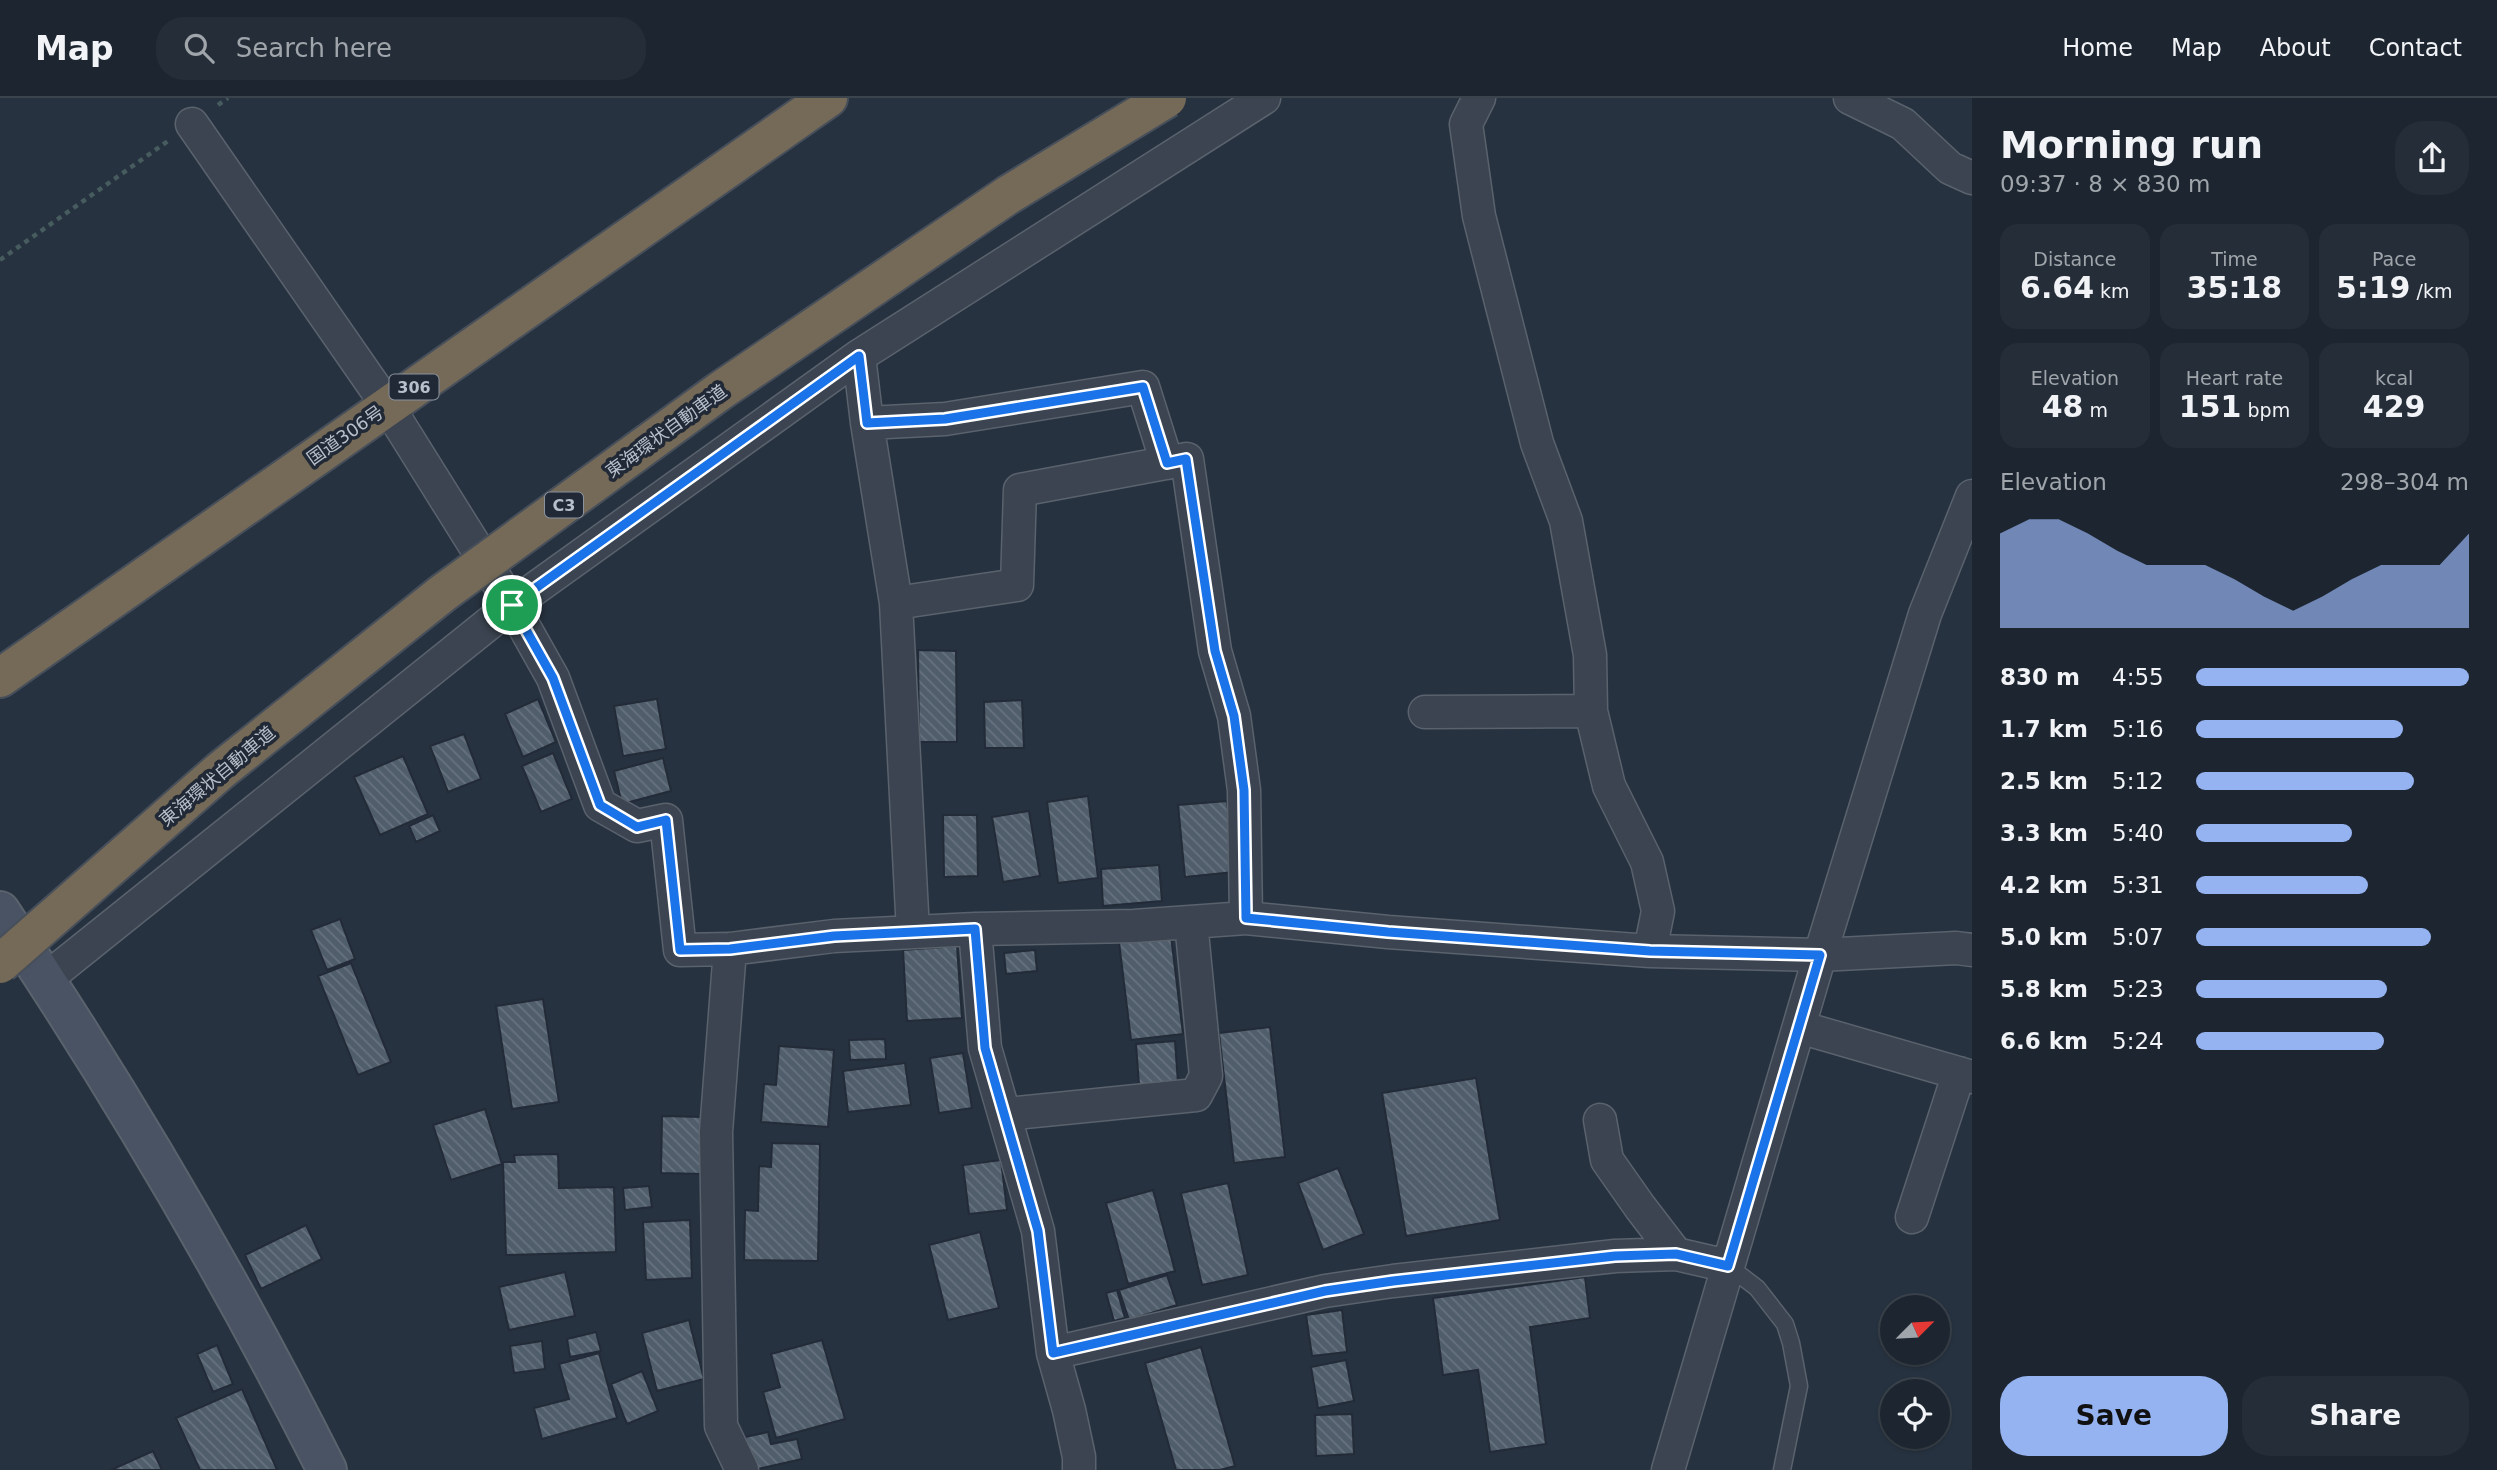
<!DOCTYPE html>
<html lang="en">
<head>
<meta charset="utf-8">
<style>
	body { margin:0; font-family:"DejaVu Sans","Noto Sans JP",sans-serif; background:#252e38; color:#f1f3f6; height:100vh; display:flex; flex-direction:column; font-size:26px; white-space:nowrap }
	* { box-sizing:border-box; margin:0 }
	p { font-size:23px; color:#a0a5ab }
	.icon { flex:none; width:38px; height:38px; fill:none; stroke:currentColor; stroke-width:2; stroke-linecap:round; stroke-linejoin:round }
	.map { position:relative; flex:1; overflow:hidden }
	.panel { display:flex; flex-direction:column; background:#1d2630; width:525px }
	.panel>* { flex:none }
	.needle { width:46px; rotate:66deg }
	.controls { position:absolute; left:1880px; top:1197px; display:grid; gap:14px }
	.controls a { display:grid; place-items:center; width:70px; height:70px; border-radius:50%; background:#1d2630; box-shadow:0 2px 5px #0004,0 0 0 2px #3b434c; font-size:35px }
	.pin { position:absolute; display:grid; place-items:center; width:60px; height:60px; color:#fff; margin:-30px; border:4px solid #fff; border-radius:50%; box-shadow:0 2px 7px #0007 }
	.round { display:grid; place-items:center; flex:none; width:74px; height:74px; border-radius:28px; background:#252e38 }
	.headline { display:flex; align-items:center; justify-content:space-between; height:119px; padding:0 28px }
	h1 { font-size:38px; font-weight:800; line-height:52px }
	.stats { display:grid; grid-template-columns:repeat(3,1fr); gap:10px; height:119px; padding:7px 28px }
	.stats div { display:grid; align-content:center; border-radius:18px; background:#252e38; text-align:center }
	.stats b { font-size:30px; font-weight:800 }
	.stats small { font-size:19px; font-weight:400 }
	.stats p { font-size:19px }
	.chart { height:196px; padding:14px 28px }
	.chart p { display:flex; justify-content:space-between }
	.chart svg { width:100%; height:126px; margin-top:7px; fill:#95b2f1; opacity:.7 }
	.action { display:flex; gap:14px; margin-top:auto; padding:14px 28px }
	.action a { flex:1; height:80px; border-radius:28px; background:#95b2f1; color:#111; font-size:28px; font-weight:800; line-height:80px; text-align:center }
	.action a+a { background:#252e38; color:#f1f3f6 }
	ul { padding:0 28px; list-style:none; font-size:23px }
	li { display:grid; grid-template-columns:112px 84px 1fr; align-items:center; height:52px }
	li i { height:18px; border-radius:9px; background:#95b2f1 }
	header { display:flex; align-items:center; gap:42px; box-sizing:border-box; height:98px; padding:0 35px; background:#1d2630; border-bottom:2px solid #3b434c }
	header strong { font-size:33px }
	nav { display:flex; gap:38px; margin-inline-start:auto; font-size:24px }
	.search { width:490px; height:63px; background:#252e38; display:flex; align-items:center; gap:18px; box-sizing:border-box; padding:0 24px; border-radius:28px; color:#a0a5ab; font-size:26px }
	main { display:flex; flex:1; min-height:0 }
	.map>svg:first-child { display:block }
	.building { fill:url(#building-back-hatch); stroke:#222b37; stroke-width:2 }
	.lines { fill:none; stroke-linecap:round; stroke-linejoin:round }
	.lane-casing { stroke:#59626d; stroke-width:19 }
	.street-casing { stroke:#59626d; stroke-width:35 }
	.secondary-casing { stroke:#59626d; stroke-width:42 }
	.highway-casing { stroke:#464f5a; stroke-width:42 }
	.path { stroke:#475c5e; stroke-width:4.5; stroke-dasharray:5 5; stroke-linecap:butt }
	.lane { stroke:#3b4450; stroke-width:16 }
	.street { stroke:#3b4450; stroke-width:32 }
	.secondary { stroke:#495363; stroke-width:38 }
	.highway { stroke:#756958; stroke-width:38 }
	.highway-bridge-casing { stroke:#464f5a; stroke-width:42; stroke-linecap:butt }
	.highway-bridge { stroke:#756958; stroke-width:38 }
	.route-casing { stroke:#fff; stroke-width:14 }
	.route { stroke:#1a73e8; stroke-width:9 }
	.labels { text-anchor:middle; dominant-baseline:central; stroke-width:7; stroke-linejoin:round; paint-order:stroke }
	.shield { fill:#202935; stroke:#8a929d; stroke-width:2 }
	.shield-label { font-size:16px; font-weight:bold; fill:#b7bfca }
	.street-label { font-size:18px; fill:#b7bfca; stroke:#202935 }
</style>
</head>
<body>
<header>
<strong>Map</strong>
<div class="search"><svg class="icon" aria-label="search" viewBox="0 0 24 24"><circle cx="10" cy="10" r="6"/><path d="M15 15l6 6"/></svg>Search here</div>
<nav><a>Home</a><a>Map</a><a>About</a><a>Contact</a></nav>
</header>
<main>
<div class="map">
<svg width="1972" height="1372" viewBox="0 0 1972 1372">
	<defs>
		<pattern id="building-back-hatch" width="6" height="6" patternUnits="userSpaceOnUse" patternTransform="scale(1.75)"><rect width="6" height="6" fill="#505d6b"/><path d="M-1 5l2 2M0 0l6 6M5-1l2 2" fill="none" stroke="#67727f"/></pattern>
	</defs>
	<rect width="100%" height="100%" fill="#273240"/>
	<path class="building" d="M918 552 956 553 957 644H919Z
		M538 601 556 644 523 659 505 616Z
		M657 601 666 651 623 658 614 608Z
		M1022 602 1024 650H985L984 604Z
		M464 636 481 681 448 694 430 648Z
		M553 655 572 701 541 714 522 668Z
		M403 658 428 716 380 737 354 679Z
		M663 660 671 693 622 706 614 673Z
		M1088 698 1098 780 1058 785 1047 704Z
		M1227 703 1234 774 1185 779 1178 707Z
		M1029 713 1040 778 1003 784 992 719Z
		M433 717 440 733 416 744 409 728Z
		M943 717H977L978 778 944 779Z
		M1159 767 1162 803 1103 808 1101 771Z
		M340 821 355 861 327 872 311 832Z
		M1171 838 1183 936 1131 942 1119 844Z
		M957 848 962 920 907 923 903 852Z
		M1035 852 1037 873 1006 876 1004 855Z
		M351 865 391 964 358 977 318 878Z
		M543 901 559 1004 512 1011 496 908Z
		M1270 929 1285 1059 1234 1065 1219 935Z
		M885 941 886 961 850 962 849 942Z
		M1175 943 1178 985 1139 987 1136 946Z
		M779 948 834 952 828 1029 761 1024 764 986 776 987Z
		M963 955 972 1010 939 1015 930 960Z
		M905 965 911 1007 848 1014 843 973Z
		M1476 980 1500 1122 1406 1138 1382 995Z
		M485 1011 502 1066 451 1082 433 1027Z
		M662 1018 704 1019 703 1076 661 1075Z
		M772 1045 820 1046 818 1163 744 1162 745 1112 758 1113 759 1068 771 1069Z
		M558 1056 559 1090 614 1089 616 1154 506 1157 503 1064H515L514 1057Z
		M1001 1062 1007 1112 969 1116 963 1067Z
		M1338 1070 1364 1136 1323 1152 1298 1085Z
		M1228 1085 1248 1177 1202 1187 1181 1095Z
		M649 1088 652 1109 625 1112 623 1090Z
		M1153 1092 1175 1173 1128 1186 1106 1105Z
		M690 1122 692 1180 646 1182 643 1124Z
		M306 1127 322 1161 261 1191 245 1157Z
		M980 1134 999 1210 948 1222 929 1147Z
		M565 1174 575 1218 509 1232 499 1189Z
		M1167 1177 1177 1207 1129 1222 1119 1192Z
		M1585 1179 1590 1220 1530 1229 1546 1346 1490 1354 1478 1272 1443 1277 1433 1200Z
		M1117 1192 1125 1220 1114 1223 1106 1195Z
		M1342 1212 1347 1254 1312 1258 1306 1217Z
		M689 1222 704 1281 657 1293 642 1235Z
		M596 1234 601 1253 570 1259 567 1241Z
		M822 1242 845 1321 776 1340 763 1294 780 1289 771 1256Z
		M542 1243 545 1271 514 1275 510 1248Z
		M217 1247 233 1286 213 1294 197 1256Z
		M1201 1249 1235 1368 1220 1372H1176L1145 1265Z
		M599 1255 617 1320 542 1341 534 1310 569 1301 559 1266Z
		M1346 1262 1354 1303 1318 1310 1311 1269Z
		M642 1273 658 1313 627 1326 611 1286Z
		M242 1291 277 1372H200L176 1320Z
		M1352 1316 1354 1356 1316 1358 1315 1317Z
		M768 1334 771 1346 797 1341 802 1361 753 1372 745 1339Z
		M153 1353 162 1372H111Z"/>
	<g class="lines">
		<defs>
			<path id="lane" d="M1728 1168 1757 1190 1785 1226 1791 1245 1799 1288 1782 1372"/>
			<path id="street" d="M1479 0 1466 26 1479 118 1537 345 1566 423 1590 557 1591 613 1609 688 1647 764 1658 813 1650 853
				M1850 0 1903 26 1950 70 1972 80
				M192 26 387 307 512 507 553 580 600 707 637 728 666 722 680 852 730 851 834 838 975 831 1134 828 1246 820 1388 834 1650 853 1820 857 1956 850 1972 852
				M859 258 867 325 896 505 913 834
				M867 325 945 321 1143 289 1167 365
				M896 505 1017 487 1020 392 1187 361 1215 553 1234 618 1244 692 1246 820
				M1425 614 1591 613
				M975 831 985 950 1038 1133 1053 1255 1069 1312 1079 1359V1372
				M730 851 716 1034 721 1328 742 1372
				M46 881 512 507 859 258 1264 0
				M1799 929 1972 979
				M1006 1016 1196 997 1206 978 1191 824
				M1600 1022 1607 1062 1640 1109 1676 1156
				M1912 1119 1959 975
				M1053 1255 1325 1193 1393 1183 1615 1158 1676 1156 1728 1168
				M1668 1372 1820 857 1925 516 1972 398"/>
			<path id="secondary" d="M0 813C120 992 230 1179 327 1372"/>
			<path id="highway" d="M0 580 828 0"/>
		</defs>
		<use href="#lane" class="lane-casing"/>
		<use href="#street" class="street-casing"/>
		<use href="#secondary" class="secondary-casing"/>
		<use href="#highway" class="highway-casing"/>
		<path class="path" d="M218 7 228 0
			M0 162 168 43"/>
		<use href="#lane" class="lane"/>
		<use href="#street" class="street"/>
		<use href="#secondary" class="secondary"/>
		<use href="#highway" class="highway"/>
		<defs>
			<path id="highway-bridge" d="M0 866 220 673 443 495 720 293 1008 97 1167 0"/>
		</defs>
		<use href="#highway-bridge" class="highway-bridge-casing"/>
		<use href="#highway-bridge" class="highway-bridge"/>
	</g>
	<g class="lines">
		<defs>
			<path id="route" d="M859 258 867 325 945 321 1143 289 1167 365 1186 361 1215 553 1234 618 1244 692 1246 820 1388 834 1650 853 1820 857 1728 1168 1676 1156 1615 1158 1393 1183 1325 1193 1053 1255 1038 1133 985 950 975 831 834 838 730 851 680 852 666 722 637 729 600 707 553 580 512 507Z"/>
		</defs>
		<use href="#route" class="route-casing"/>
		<use href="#route" class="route"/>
	</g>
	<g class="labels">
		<g class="shield">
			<rect x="389.5" y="276.5" width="49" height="25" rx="5"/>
			<rect x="545" y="394.5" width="38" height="25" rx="5"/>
		</g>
		<g class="shield-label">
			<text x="414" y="289">306</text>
			<text x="564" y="407">C3</text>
		</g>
		<g class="street-label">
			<text transform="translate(666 333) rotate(-36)">東海環状自動車道</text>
			<text transform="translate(345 337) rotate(-35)">国道306号</text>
			<text transform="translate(217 678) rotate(-40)">東海環状自動車道</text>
		</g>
	</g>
</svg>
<div class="controls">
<a><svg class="needle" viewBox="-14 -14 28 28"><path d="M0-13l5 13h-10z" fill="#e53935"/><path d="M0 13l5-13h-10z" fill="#a0a5ab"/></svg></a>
<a><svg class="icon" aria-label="locate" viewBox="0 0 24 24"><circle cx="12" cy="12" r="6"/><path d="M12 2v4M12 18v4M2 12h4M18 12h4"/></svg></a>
</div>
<div class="pin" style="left:512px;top:507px;background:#1e9e55"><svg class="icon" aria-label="arrive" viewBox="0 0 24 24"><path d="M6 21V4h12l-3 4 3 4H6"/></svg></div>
</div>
<section class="panel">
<div class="headline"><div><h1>Morning run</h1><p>09:37 · 8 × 830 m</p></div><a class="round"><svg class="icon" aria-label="share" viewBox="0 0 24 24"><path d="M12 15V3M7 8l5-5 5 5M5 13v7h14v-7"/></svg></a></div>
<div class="stats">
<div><p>Distance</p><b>6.64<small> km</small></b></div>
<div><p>Time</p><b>35:18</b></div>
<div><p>Pace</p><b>5:19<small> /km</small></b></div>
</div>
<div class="stats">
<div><p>Elevation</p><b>48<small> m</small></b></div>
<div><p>Heart rate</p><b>151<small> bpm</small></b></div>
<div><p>kcal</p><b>429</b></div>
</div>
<div class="chart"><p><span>Elevation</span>298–304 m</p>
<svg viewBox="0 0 160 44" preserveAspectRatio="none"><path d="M0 44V11L10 6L20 6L30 11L40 17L50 22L60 22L70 22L80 27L90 33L100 38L110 33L120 27L130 22L140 22L150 22L160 11V44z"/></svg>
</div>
<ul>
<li><b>830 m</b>4:55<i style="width:100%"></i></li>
<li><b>1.7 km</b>5:16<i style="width:76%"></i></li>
<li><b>2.5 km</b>5:12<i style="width:80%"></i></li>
<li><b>3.3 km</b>5:40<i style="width:57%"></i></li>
<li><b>4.2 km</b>5:31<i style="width:63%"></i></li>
<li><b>5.0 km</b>5:07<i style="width:86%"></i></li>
<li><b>5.8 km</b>5:23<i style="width:70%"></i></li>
<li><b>6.6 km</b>5:24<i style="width:69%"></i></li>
</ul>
<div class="action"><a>Save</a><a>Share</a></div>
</section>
</main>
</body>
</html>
